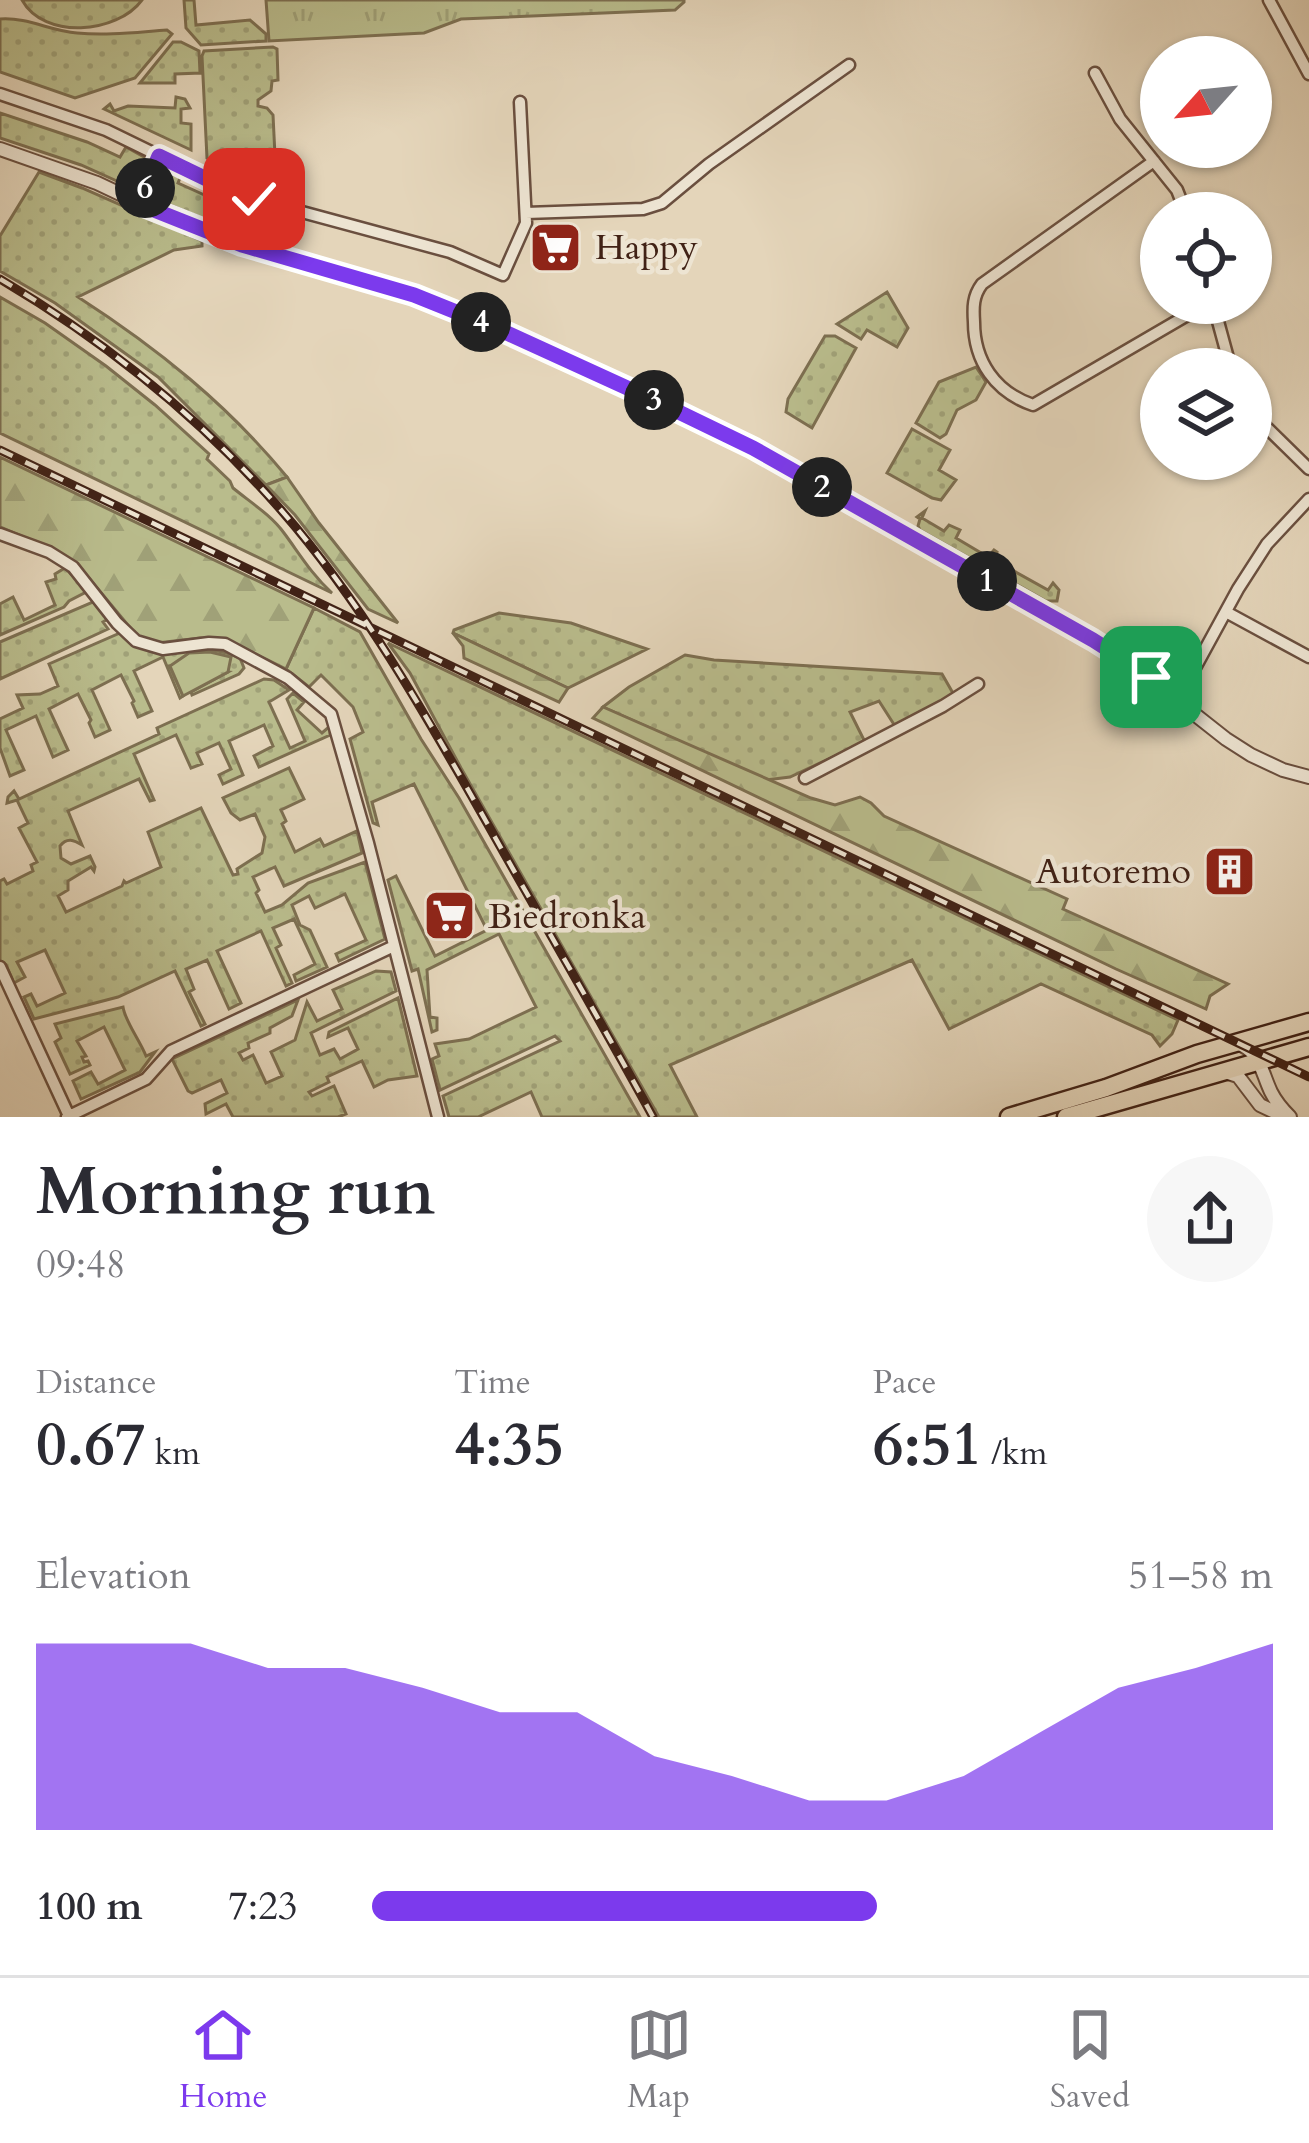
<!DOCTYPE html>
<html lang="en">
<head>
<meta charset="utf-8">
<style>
	body { margin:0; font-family:Cardo,serif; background:#f7f7f7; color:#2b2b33; height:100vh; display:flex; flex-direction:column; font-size:45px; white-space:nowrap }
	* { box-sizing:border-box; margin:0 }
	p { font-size:39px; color:#7c7c81 }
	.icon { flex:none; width:66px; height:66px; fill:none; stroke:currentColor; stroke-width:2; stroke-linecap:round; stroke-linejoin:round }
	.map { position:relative; height:1117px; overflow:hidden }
	.side { display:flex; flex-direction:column; background:#fff; flex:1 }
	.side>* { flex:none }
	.needle { width:78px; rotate:243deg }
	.controls { position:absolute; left:1140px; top:36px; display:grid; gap:24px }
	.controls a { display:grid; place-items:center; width:132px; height:132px; border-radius:50%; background:#fff; box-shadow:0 3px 9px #0004; font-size:60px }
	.pin { position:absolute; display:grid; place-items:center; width:102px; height:102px; color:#fff; margin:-51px; border-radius:24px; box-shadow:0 6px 18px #0006 }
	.km { position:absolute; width:60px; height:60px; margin:-30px; border-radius:50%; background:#222; color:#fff; font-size:33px; line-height:60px; text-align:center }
	.round { display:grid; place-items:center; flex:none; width:126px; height:126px; border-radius:63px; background:#f7f7f7 }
	.summary { display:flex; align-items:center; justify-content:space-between; height:204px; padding:0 36px }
	h1 { font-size:66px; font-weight:800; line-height:90px }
	.metrics { display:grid; grid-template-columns:repeat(3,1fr); gap:18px; height:204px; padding:12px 36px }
	.metrics div { display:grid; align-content:center }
	.metrics b { font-size:60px; font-weight:800 }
	.metrics small { font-size:33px; font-weight:400 }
	.metrics p { font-size:33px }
	.chart { height:336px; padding:24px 36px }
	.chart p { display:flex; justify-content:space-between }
	.chart svg { width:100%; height:216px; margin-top:12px; fill:#7c3aed; opacity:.7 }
	ul { padding:0 36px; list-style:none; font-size:39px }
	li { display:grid; grid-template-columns:192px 144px 1fr; align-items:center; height:90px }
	li i { height:30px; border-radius:15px; background:#7c3aed }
	.menu { display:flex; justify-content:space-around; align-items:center; height:168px; border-top:3px solid #e1e1e2; background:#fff; font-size:33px; color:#7c7c81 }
	.menu a { display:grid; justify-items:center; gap:6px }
	.menu .active { color:#7c3aed }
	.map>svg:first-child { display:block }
	.grass { fill:url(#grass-dots); stroke:#7d6f51; stroke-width:3 }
	.forest { fill:url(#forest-firs); stroke:#7d6f51; stroke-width:3 }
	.park { fill:url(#park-tufts); stroke:#7d6f51; stroke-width:3 }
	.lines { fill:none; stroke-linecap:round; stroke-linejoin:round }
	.minor-casing { stroke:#6a4f3f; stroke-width:15 }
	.tertiary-casing { stroke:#6a4f3f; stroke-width:16 }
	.primary-casing { stroke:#412216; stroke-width:21 }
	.minor { stroke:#ede4d2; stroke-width:10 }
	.tertiary { stroke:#ede4d2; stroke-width:12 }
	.primary { stroke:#e4d5ba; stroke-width:16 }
	.rail-casing { stroke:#412216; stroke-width:9 }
	.rail { stroke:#ede4d2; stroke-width:4.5; stroke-dasharray:14; stroke-linecap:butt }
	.route-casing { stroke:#fff; stroke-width:24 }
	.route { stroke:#7c3aed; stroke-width:15 }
	.labels { text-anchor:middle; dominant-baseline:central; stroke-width:9; stroke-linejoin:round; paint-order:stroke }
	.poi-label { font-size:36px; fill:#412216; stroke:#ede4d2; text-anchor:start }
</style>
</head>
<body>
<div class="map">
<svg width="1309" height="1117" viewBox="0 0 1309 1117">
	<defs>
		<pattern id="grass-dots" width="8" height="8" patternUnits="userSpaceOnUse" patternTransform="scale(3)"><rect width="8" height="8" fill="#b9bc8c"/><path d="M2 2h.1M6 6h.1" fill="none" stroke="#a0a178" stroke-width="1.8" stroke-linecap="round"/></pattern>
		<pattern id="forest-firs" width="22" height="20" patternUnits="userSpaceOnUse" patternTransform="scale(3)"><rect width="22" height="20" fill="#b9bc8c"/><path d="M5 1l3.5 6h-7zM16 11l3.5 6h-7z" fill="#a0a178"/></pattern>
		<pattern id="park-tufts" width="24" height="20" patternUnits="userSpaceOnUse" patternTransform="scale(3)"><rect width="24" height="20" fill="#b9bc8c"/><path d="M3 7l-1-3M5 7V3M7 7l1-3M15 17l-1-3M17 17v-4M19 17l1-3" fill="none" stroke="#a0a178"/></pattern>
	</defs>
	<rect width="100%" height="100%" fill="#e4d5ba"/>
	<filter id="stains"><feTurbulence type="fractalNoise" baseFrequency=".00167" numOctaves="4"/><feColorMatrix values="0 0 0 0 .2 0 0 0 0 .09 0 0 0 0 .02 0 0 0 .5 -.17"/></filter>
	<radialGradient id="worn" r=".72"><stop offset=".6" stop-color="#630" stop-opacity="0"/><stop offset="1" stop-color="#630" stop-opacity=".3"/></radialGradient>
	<path class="grass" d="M22 0H142C117 34 44 40 22 0Z
		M184 0H194L196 25 250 20 266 34V41L201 45 186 28Z
		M0 19C28 17 50 31 77 33 107 36 138 32 167 30L172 34 135 78 75 98 0 72Z
		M173 42H181L199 51 200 73 175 74V83H140Z
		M273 47 277 49 278 80 272 81 271 91 258 100V106L267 108 273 115 276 176 272 184 230 170 207 158 202 56 204 51Z
		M176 97 185 99 190 108 181 109V123L191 124V150L104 109 110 104 114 111 128 106 175 108Z
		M0 113 87 142 120 157 126 147 144 157C148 165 146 172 142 180L138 179 133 185 128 186 81 165 0 138Z
		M165 169 182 173 178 183 242 212 237 233 158 200 155 195 157 186 153 184 159 173Z
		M39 172 82 188 202 241V246L174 250 78 297C157 348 227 404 287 477L266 485 158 377 55 303 0 271V236Z
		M887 292 908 328 897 347 867 330 861 339 837 324Z
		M0 297 45 323 106 366 155 405 209 454 207 459 230 481 233 488C250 502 271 515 284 533 299 553 312 575 332 593L0 433Z
		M825 336H835L856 348 812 428 786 412 788 399Z
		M976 367 986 382 976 400 957 410 946 434 940 438 916 423 939 382Z
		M912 429 950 450 939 470 956 480 941 500 932 498 887 473Z
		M925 511 922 518 944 531 949 525 960 530 956 538 988 557 994 550 997 552 994 560 1048 590 1053 583 1059 590 1057 601H1046L920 530 918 526 920 519 917 517Z
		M65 568 88 591 69 601 64 607 0 635V604L13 597 24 620 55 605 46 582 56 579 55 574Z
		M95 601 108 619 103 622 108 629 0 679V642Z
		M314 608 360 632 421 739 459 798 640 1117H542L531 1092 478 1117H449L443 1096 560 1041 555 1036 440 1090 432 1059 439 1056 435 1044 469 1039 536 1007 499 934 427 970 430 1017 437 1018V1030L432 1032 418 969 412 971 388 880 396 876 435 956 487 930 414 784 372 802 378 825 373 823 350 739 363 732 353 707 321 675 309 687 286 669Z
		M499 613 571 623 647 649 568 688 453 633 454 630Z
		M120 633C167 674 189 635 240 658L244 668 239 674 192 695 191 692 228 672 170 666 183 696 180 698 163 657 134 671 152 711 138 717 132 703 134 701 121 675 92 690 110 730 95 737 89 723 91 720 78 694 49 709 68 750 53 757 36 716 6 730 24 770 10 776 0 748V719L23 708 17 695 40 694 58 686 49 664Z
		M388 643 1178 1020 1172 1034 1160 1046 1152 1035 1041 984 949 1029 912 960 670 1065 697 1117H659L461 768 410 673Z
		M685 655 714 660 942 674 954 695 895 726 879 701 850 712 865 742 790 777 766 780 603 707 629 687Z
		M264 679 274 680 289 690 269 702 290 748 305 741 287 699 293 693 304 702 297 710 322 733 330 726V735L259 767 254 756 273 746 264 725 229 741 243 775 223 784 219 775 231 769 219 743 197 753 202 764 191 768 176 735 134 754 154 800 150 801 139 779 68 811 82 845C74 840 67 837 60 846L61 858 71 864 90 856 95 867 94 871 91 867 68 881V890L58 896 66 912 122 886 124 881 126 883 161 867 148 832 201 808 233 875 238 874 237 869 262 853 265 837 255 814 240 820 231 813 223 798 289 768 304 799 281 810 286 821 282 824 295 852 320 839 324 846 357 831 362 853 284 886 275 867 253 877 259 890 256 893 265 912 282 905 308 883 365 862 385 939 339 961 336 954 366 940 345 894 315 908 309 896 292 905 300 925 310 930 327 967 296 981 294 975 315 964 294 919 273 928 281 945 276 948 292 983 286 986 261 931 217 951 241 1003 229 1009 207 960 186 969 194 989 189 992 205 1024 201 1026 175 971 118 997 34 1019 24 997 31 994 37 1006 65 993 45 950 17 962 25 977 14 983 6 965 0 960V881L4 879 7 884 33 871 31 865 37 862 19 828 28 823 17 800 7 803 8 797 14 791 19 799 159 734 157 728Z
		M376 971 391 972 396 991 311 1033 320 1055 334 1049 340 1059 358 1049 348 1028 328 1037 329 1032 398 998 417 1076 388 1080 374 1087 362 1061 327 1077 329 1082 309 1092 312 1096 334 1086 346 1114 338 1117H233L226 1104 206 1114 205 1104 227 1093 221 1080 192 1093 188 1091 172 1059 298 1000 292 1016 270 1028V1033L248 1043 249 1048 239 1053 243 1060 253 1055 266 1083 282 1076 271 1052 295 1040 307 1002 317 1021 342 1009 333 990Z
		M123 1007C125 1021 139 1039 146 1056L155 1052 140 1072 81 1099 73 1081 91 1072 98 1084 125 1070 104 1027 77 1041 86 1056 82 1057 84 1062 88 1061 90 1065 70 1074 55 1042 61 1038 55 1024Z"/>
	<path class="forest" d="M0 457 314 608 286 669 225 639 200 638 157 643 137 636 78 565 45 546 0 527Z
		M287 477 319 523 398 623 368 609 295 515 266 485Z
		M453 633 568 688 559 702 464 658 463 646Z
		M603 707 811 798 835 805 860 797 871 803 884 816 1067 899 1063 909 1228 984 1210 996 1206 1009 1116 969 593 718Z"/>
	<path class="park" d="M266 0H684V2L675 10 461 19 424 33 269 41Z
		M210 652 231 657 228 672 183 696 170 666 189 653Z"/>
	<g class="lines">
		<defs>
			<path id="minor" d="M1269 0 1309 74
				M1095 73 1120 119 1177 190 1186 213
				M0 94 106 130 221 186 254 199 450 252 503 275 526 223 520 102
				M1154 161 982 284C973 296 973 307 974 322 974 361 995 392 1033 405L1208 303
				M139 204 159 156
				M526 213 643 209 662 203 709 164 849 65
				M1213 303 1231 369
				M1251 412 1309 469
				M0 534 49 552 73 567 117 623 136 641 163 649 209 643 225 644 288 678 331 714 368 843 438 1117
				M1226 612 1309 657
				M1178 699 1238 589 1267 544 1309 499
				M805 778 943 706 978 684
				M0 967 69 1116
				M67 1117 146 1079 171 1051 394 946"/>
			<path id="tertiary" d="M0 149 97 183 173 219 228 241 414 295 496 328 721 431 1122 657 1226 739 1251 755 1283 770 1309 777
				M1236 1043C1260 1050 1261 1071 1271 1092 1276 1102 1282 1109 1290 1117
				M1225 1072 1238 1076 1260 1105 1285 1117"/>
			<path id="primary" d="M1009 1117 1106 1088 1197 1054 1309 1022
				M1066 1117 1309 1047"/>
		</defs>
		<use href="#minor" class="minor-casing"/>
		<use href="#tertiary" class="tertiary-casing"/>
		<use href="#primary" class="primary-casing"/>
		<use href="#minor" class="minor"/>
		<use href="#tertiary" class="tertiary"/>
		<use href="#primary" class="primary"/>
		<defs>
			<path id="rail" d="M0 279C105 341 201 418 281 510 364 605 425 714 487 823 542 921 599 1018 653 1117
				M0 450 1309 1077"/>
		</defs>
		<use href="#rail" class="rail-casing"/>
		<use href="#rail" class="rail"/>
	</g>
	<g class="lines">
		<defs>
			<path id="route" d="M254 199 221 186 159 156 139 204 242 245 414 295 496 328 658 402 753 448 1093 640 1151 677"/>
		</defs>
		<use href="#route" class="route-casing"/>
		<use href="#route" class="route"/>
	</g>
	<defs>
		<symbol id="supermarket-square" viewBox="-11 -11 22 22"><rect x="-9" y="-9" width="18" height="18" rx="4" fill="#8f2418" stroke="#ede4d2"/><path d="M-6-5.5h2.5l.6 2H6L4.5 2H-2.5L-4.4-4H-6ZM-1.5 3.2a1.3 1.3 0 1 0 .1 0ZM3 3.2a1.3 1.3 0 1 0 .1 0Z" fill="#fff"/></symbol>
		<symbol id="building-square" viewBox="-11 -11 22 22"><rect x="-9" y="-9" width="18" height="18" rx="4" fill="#8f2418" stroke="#ede4d2"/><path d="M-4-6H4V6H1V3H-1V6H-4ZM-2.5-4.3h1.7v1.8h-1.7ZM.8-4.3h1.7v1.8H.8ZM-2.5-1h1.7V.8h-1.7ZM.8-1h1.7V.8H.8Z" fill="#fff"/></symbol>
	</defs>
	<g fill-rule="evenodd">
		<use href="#supermarket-square" x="526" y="218" width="59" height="59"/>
		<use href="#building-square" x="1200" y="842" width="59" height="59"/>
		<use href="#supermarket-square" x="420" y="886" width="59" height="59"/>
	</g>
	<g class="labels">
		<g class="poi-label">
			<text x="595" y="247">Happy</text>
			<text x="1191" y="871" text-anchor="end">Autoremo</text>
			<text x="488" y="916">Biedronka</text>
		</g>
	</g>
	<rect width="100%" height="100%" filter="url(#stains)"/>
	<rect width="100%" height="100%" fill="url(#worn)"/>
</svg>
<div class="controls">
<a><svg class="needle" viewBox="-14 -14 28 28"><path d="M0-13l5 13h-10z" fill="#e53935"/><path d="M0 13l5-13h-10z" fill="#7c7c81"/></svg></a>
<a><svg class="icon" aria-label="locate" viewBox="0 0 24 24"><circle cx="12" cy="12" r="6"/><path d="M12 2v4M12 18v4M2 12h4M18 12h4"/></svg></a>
<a><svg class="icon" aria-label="layers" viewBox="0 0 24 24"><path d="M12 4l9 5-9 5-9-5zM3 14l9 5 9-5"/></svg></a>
</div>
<div class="pin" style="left:1151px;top:677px;background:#1e9e55"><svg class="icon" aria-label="arrive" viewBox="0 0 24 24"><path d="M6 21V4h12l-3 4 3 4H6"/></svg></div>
<div class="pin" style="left:254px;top:199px;background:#d93025"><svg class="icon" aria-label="check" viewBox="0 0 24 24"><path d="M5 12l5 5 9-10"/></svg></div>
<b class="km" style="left:987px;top:581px">1</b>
<b class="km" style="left:822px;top:487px">2</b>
<b class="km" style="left:654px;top:400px">3</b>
<b class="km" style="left:481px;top:322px">4</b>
<b class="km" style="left:145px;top:188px">6</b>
</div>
<section class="side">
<div class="summary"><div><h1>Morning run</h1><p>09:48</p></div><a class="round"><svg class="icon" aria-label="share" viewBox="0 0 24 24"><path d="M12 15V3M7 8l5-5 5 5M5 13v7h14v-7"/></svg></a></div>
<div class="metrics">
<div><p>Distance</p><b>0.67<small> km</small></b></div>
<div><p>Time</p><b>4:35</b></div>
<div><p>Pace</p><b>6:51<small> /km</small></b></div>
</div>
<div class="chart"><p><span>Elevation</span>51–58 m</p>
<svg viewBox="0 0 160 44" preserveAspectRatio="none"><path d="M0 44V6L10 6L20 6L30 11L40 11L50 15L60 20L70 20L80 29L90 33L100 38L110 38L120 33L130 24L140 15L150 11L160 6V44z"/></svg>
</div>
<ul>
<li><b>100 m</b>7:23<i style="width:56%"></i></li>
</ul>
</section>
<nav class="menu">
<a class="active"><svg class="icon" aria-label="home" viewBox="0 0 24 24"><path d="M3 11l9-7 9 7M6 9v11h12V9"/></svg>Home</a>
<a><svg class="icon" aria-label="map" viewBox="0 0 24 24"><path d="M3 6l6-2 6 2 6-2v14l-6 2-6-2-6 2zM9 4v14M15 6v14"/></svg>Map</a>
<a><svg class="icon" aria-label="saved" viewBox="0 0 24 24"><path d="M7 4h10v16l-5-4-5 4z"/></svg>Saved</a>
</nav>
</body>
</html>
